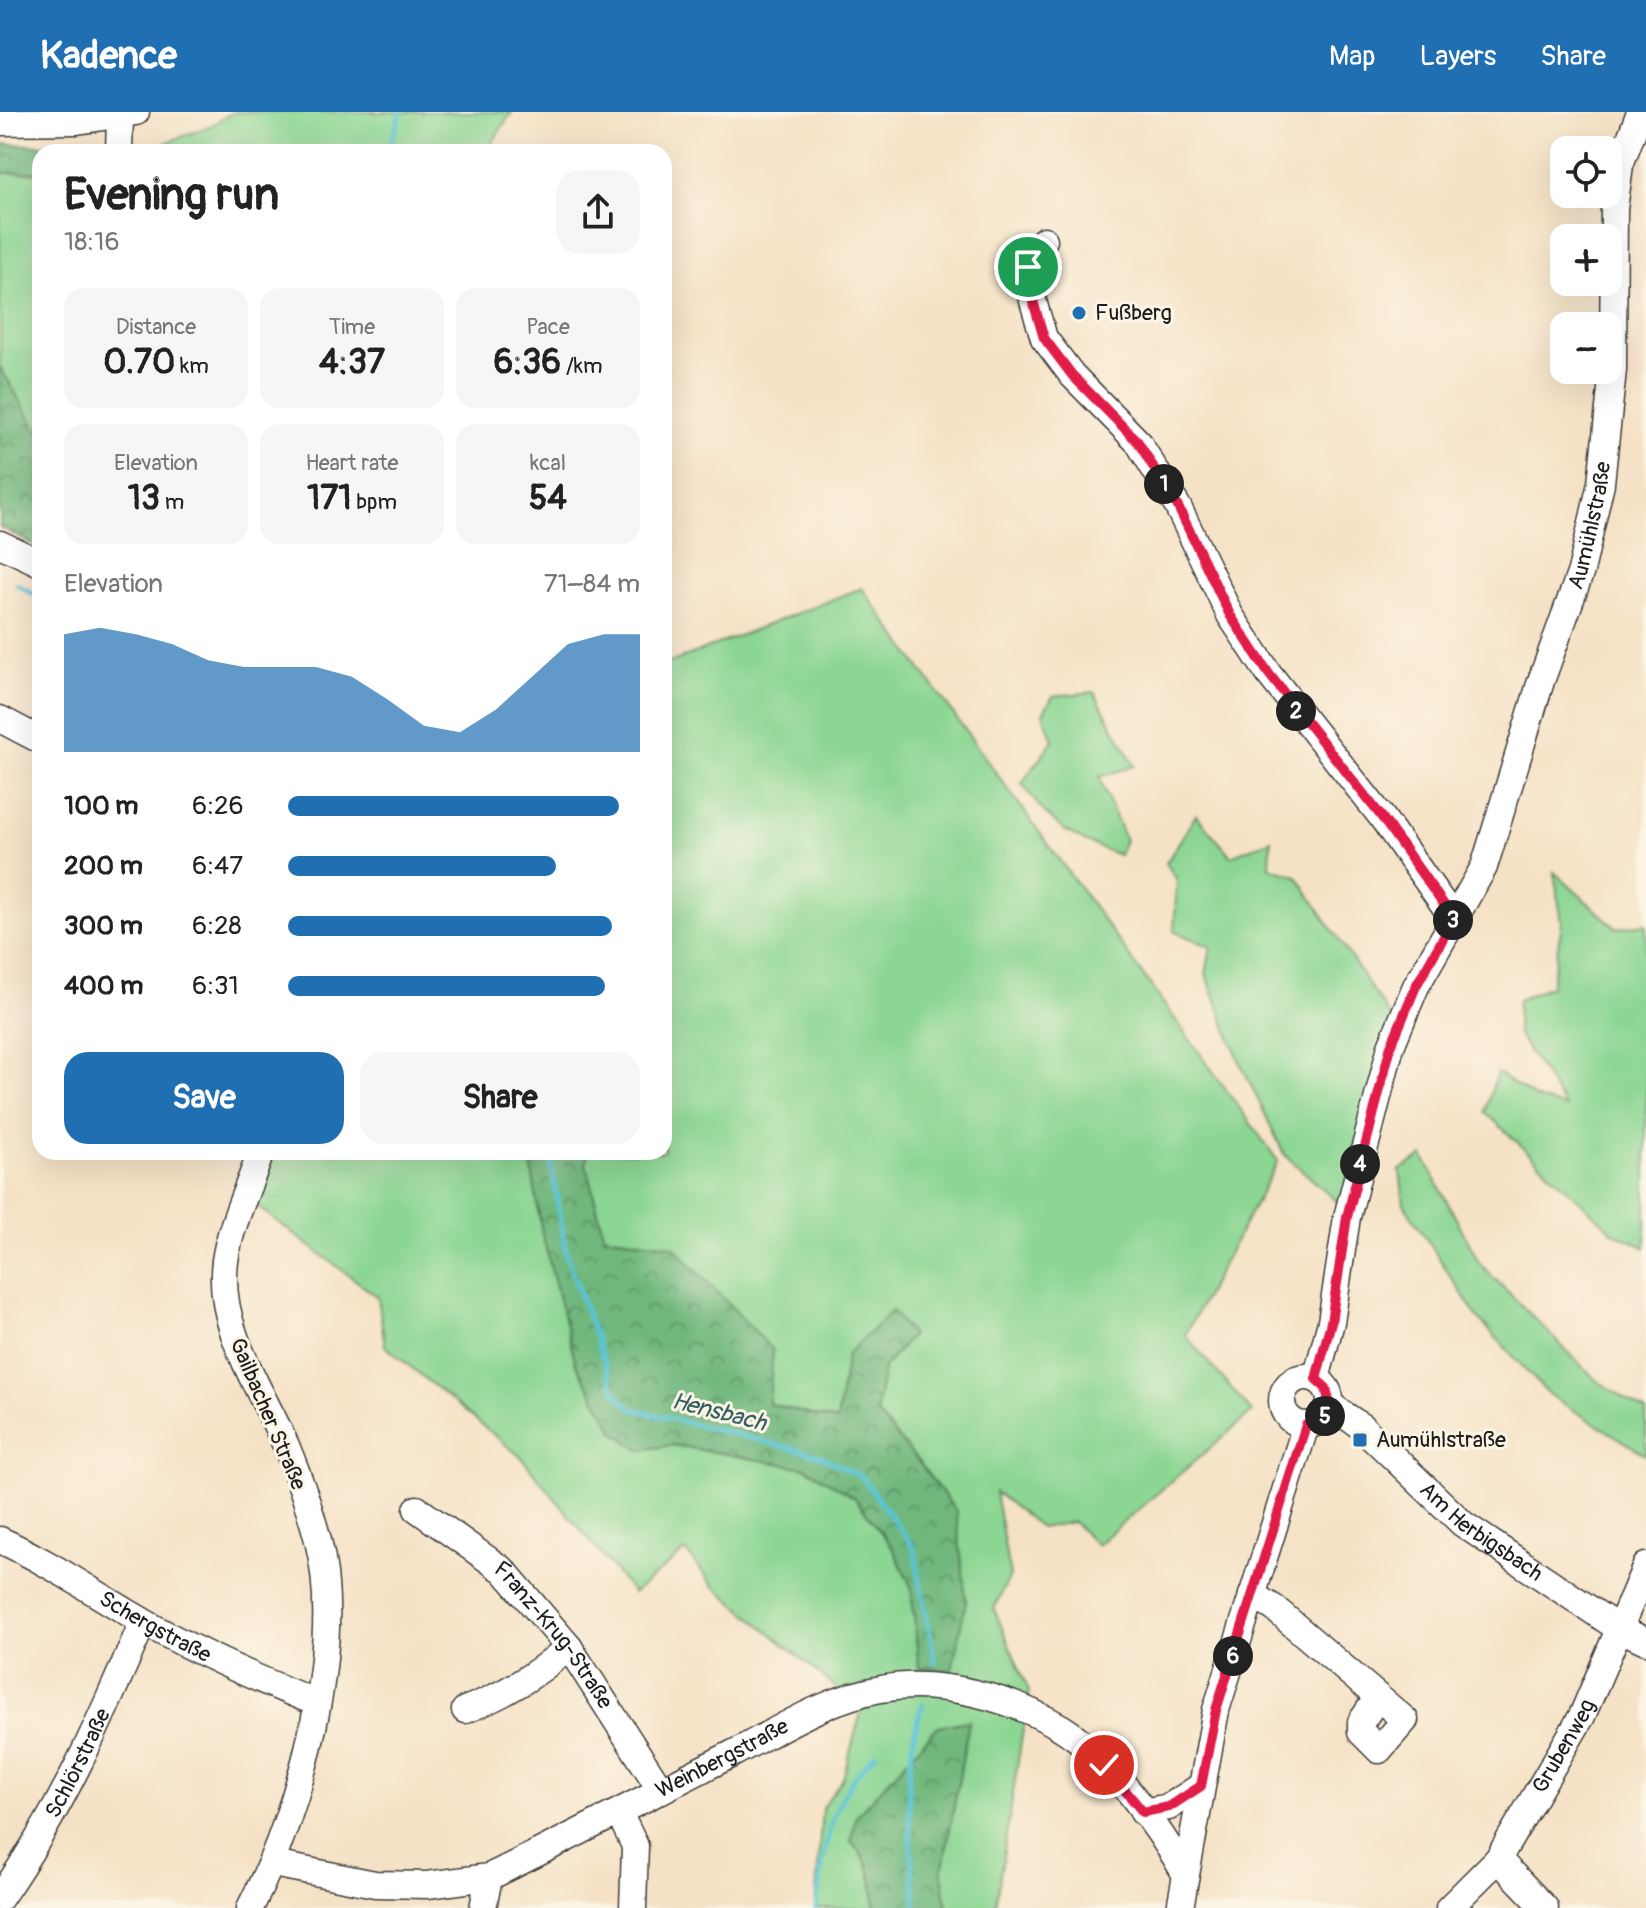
<!DOCTYPE html>
<html lang="en">
<head>
<meta charset="utf-8">
<style>
	body { margin:0; font-family:Pangolin,sans-serif; background:#f6f6f6; color:#222; height:100vh; display:flex; flex-direction:column; font-size:30px; white-space:nowrap }
	* { box-sizing:border-box; margin:0 }
	p { font-size:26px; color:#767676 }
	.icon { flex:none; width:44px; height:44px; fill:none; stroke:currentColor; stroke-width:2; stroke-linecap:round; stroke-linejoin:round }
	.map { position:relative; flex:1; overflow:hidden }
	.drawer { position:absolute; left:32px; top:32px; width:640px; height:1016px; display:flex; flex-direction:column; background:#fff; border-radius:24px; box-shadow:0 8px 32px #0002 }
	.drawer>* { flex:none }
	.fabs { position:absolute; left:1550px; top:24px; display:grid; gap:16px }
	.fabs a { display:grid; place-items:center; width:72px; height:72px; border-radius:16px; background:#fff; box-shadow:0 8px 32px #0002; font-size:40px }
	.pin { position:absolute; display:grid; place-items:center; width:68px; height:68px; color:#fff; margin:-34px; border:4px solid #fff; border-radius:50%; box-shadow:0 2px 8px #0007 }
	.km { position:absolute; width:40px; height:40px; margin:-20px; border-radius:50%; background:#222; color:#fff; font-size:22px; line-height:40px; text-align:center }
	.round { display:grid; place-items:center; flex:none; width:84px; height:84px; border-radius:24px; background:#f6f6f6 }
	.summary { display:flex; align-items:center; justify-content:space-between; height:136px; padding:0 32px }
	h1 { font-size:44px; font-weight:700; line-height:60px }
	.figures { display:grid; grid-template-columns:repeat(3,1fr); gap:12px; height:136px; padding:8px 32px }
	.figures div { display:grid; align-content:center; border-radius:20px; background:#f6f6f6; text-align:center }
	.figures b { font-size:34px; font-weight:700 }
	.figures small { font-size:22px; font-weight:400 }
	.figures p { font-size:22px }
	.chart { height:224px; padding:16px 32px }
	.chart p { display:flex; justify-content:space-between }
	.chart svg { width:100%; height:144px; margin-top:8px; fill:#1f6fb2; opacity:.7 }
	.button { display:flex; gap:16px; margin-top:auto; padding:16px 32px }
	.button a { flex:1; height:92px; border-radius:24px; background:#1f6fb2; color:#fff; font-size:32px; font-weight:700; line-height:92px; text-align:center }
	.button a+a { background:#f6f6f6; color:#222 }
	ul { padding:0 32px; list-style:none; font-size:26px }
	li { display:grid; grid-template-columns:128px 96px 1fr; align-items:center; height:60px }
	li i { height:20px; border-radius:10px; background:#1f6fb2 }
	header { display:flex; align-items:center; gap:48px; box-sizing:border-box; height:112px; padding:0 40px; background:#1f6fb2; color:#fff }
	header strong { font-size:38px }
	nav { display:flex; gap:44px; margin-inline-start:auto; font-size:28px }
	.map>svg:first-child { display:block }
	.green { fill:#8bd693; stroke:#547958; stroke-width:2 }
	.forest { fill:url(#forest-crowns); stroke:#466a4c; stroke-width:2 }
	.lines { fill:none; stroke-linecap:round; stroke-linejoin:round }
	.stream { stroke:#59c4d3; stroke-width:5 }
	.minor-casing { stroke:#3d3a36; stroke-width:29 }
	.minor { stroke:#fff; stroke-width:26 }
	.route-casing { stroke:#fff; stroke-width:16 }
	.route { stroke:#e11d48; stroke-width:10 }
	.poi-dot { fill:#1f6fb2; stroke:#fcf5e5; stroke-width:3 }
	.labels { text-anchor:middle; dominant-baseline:central; stroke-width:6; stroke-linejoin:round; paint-order:stroke }
	.poi-label { font-size:22px; fill:#1c1c1c; stroke:#fcf5e5; text-anchor:start }
	.street-label { font-size:22px; fill:#1c1c1c; stroke:#fcf5e5 }
	.water-label { font-size:24px; font-style:italic; fill:#345f65; stroke:#fcf5e5 }
</style>
</head>
<body>
<header>
<strong>Kadence</strong>
<nav><a>Map</a><a>Layers</a><a>Share</a></nav>
</header>
<div class="map">
<svg width="1646" height="1796" viewBox="0 0 1646 1796">
	<defs>
		<pattern id="forest-crowns" width="20" height="18" patternUnits="userSpaceOnUse" patternTransform="scale(2)"><rect width="20" height="18" fill="#70b77d"/><path d="M2 6a3 3 0 1 1 6 0M12 15a3 3 0 1 1 6 0" fill="none" stroke="#5b9466"/></pattern>
	</defs>
	<rect width="100%" height="100%" fill="#fcf5e5"/>
	<filter id="ink" filterUnits="userSpaceOnUse"><feTurbulence type="fractalNoise" baseFrequency=".0125" numOctaves="2"/><feDisplacementMap in="SourceGraphic" scale="16" xChannelSelector="R" yChannelSelector="G"/><feConvolveMatrix kernelMatrix="1 2 1 2 8 2 1 2 1" color-interpolation-filters="sRGB"/></filter>
	<filter id="wash" filterUnits="userSpaceOnUse"><feTurbulence type="fractalNoise" baseFrequency=".006" numOctaves="4" result="noise"/><feDisplacementMap in="SourceGraphic" scale="32" xChannelSelector="R" yChannelSelector="G"/><feGaussianBlur stdDeviation="1.8" result="paint"/><feColorMatrix in="noise" values="0 0 0 0 0 0 0 0 0 0 0 0 0 0 0 0 0 1.4 0 .05"/><feComposite in="paint" operator="in"/></filter>
	<g filter="url(#wash)">
		<rect width="100%" height="100%" fill="#f5e2c6"/>
		<path class="green" d="M233 0H512L486 40H154L157 34 210 14Z
			M40 60V323L0 255V61Z
			M862 476 1278 1049 1185 1223 1252 1300 1097 1433 1073 1410 1041 1416 995 1380 1010 1464 994 1497 1029 1579 995 1796H947L942 1761 969 1610 851 1729C870 1750 875 1768 874 1796H815L822 1696 843 1666 862 1597 715 1475 685 1439 633 1481 521 1345 385 1234 378 1185 251 1090 270 1040H529L576 1252 615 1320 640 1338 673 1333 806 1356 855 1386 893 1436 911 1474 919 1556 956 1399 916 1347 876 1302 884 1255 912 1222 837 1309 768 1292 673 1134 604 1124 586 1052 588 1040H664V553Z
			M1094 580 1135 654 1099 665 1125 728 1119 743C1069 724 1052 716 1022 671L1053 628 1043 601 1053 584Z
			M1196 703 1231 744 1271 728 1270 755 1297 764 1392 908 1341 1093 1284 1042 1239 948 1206 862 1211 835 1174 819 1177 768 1166 751Z
			M1554 760 1616 816 1646 812V1136L1613 1120 1485 1000 1497 961 1537 987 1565 995 1517 921 1518 888 1551 874 1562 811Z
			M1423 1044 1480 1152 1596 1268 1646 1300V1343L1548 1282 1477 1205 1404 1092 1400 1058Z"/>
		<path class="forest" d="M0 32 81 34 86 40H40V60L0 61Z
			M0 255 40 323V436L0 415Z
			M529 1040H588L586 1052 604 1124 673 1134 773 1238 769 1292 837 1309 847 1242 892 1199 912 1223 884 1255 876 1301 916 1347 956 1399 966 1489 952 1558 919 1556 911 1474 893 1436 855 1386 806 1356 673 1333 640 1338 615 1320 576 1252 542 1122Z
			M969 1609 942 1761 947 1796H874C875 1768 870 1750 851 1729L856 1704 938 1614Z"/>
		<g class="lines">
			<path class="stream" d="M388 40 401 0
				M17 472 40 486
				M549 1040 567 1146 615 1280 632 1297 819 1343 862 1365 914 1436 935 1550
				M816 1796C824 1737 829 1684 876 1642
				M915 1796C912 1730 899 1655 923 1592"/>
		</g>
	</g>
	<g filter="url(#ink)">
		<g class="lines">
			<defs>
				<g id="minor">
					<path d="M0 10 77 9 136 0"/>
					<path d="M119 40 120 4"/>
					<path d="M1044 128 1028 155 1033 189 1044 226 1072 263 1138 330 1178 395 1230 503 1269 562 1381 704 1454 807"/>
					<path d="M0 432 40 451"/>
					<path d="M0 607 40 628"/>
					<circle cx="1306" cy="1289" r="24"/>
					<path id="s1" d="M1316 1267 1331 1210 1347 1105 1391 934 1416 874 1484 755 1541 569 1581 459 1601 371 1613 258 1614 97 1620 53 1640 0"/>
					<path id="s2" d="M1330 1293 1362 1315 1463 1412 1618 1516 1646 1529"/>
					<path id="s3" d="M417 1397 504 1459 569 1535 661 1678"/>
					<path id="s4" d="M0 1428C51 1451 95 1482 144 1510 200 1542 257 1567 317 1591"/>
					<path d="M1252 1483 1274 1496 1378 1585 1361 1610V1620L1379 1638 1405 1608 1378 1585"/>
					<path d="M465 1598C505 1583 536 1563 569 1535"/>
					<path d="M1143 1700 1169 1695 1201 1674"/>
					<path d="M619 1701 635 1734 633 1796"/>
					<path d="M1498 1747 1545 1796"/>
					<path id="s5" d="M273 1752 375 1772 427 1773 489 1765C571 1725 651 1683 732 1642 780 1617 828 1586 881 1577 939 1566 1012 1586 1062 1616 1109 1645 1159 1716 1186 1763"/>
					<path id="s6" d="M0 1786C62 1697 100 1609 143 1510"/>
					<path d="M250 1796C300 1699 345 1536 318 1428 310 1398 299 1365 287 1336 262 1278 216 1216 225 1149 230 1113 249 1075 261 1040"/>
					<path d="M483 1796 489 1765"/>
					<path d="M1180 1796 1216 1598 1306 1313"/>
					<path id="s7" d="M1449 1796 1498 1747 1582 1604 1646 1454"/>
				</g>
			</defs>
			<use href="#minor" class="minor-casing"/>
			<use href="#minor" class="minor"/>
		</g>
	</g>
	<g class="lines" filter="url(#ink)">
		<defs>
			<path id="route" d="M1028 155 1033 189 1044 226 1072 263 1138 330 1178 395 1230 503 1269 562 1381 704 1454 807 1416 874 1391 934 1347 1105 1331 1210 1316 1267 1326 1276 1330 1293 1319 1309 1306 1313 1216 1598 1201 1674 1169 1695 1143 1700 1104 1653"/>
		</defs>
		<use href="#route" class="route-casing"/>
		<use href="#route" class="route"/>
	</g>
	<g class="poi-dot">
		<circle cx="1079" cy="201" r="8"/>
		<rect x="1352" y="1320" width="16" height="16" rx="4"/>
	</g>
	<g class="labels">
		<g class="poi-label">
			<text x="1095" y="201">Fußberg</text>
			<text x="1376" y="1328">Aumühlstraße</text>
		</g>
		<g class="street-label">
			<text stroke="none"><textPath href="#s1" startOffset="902">Aumühlstraße</textPath></text>
			<text transform="translate(268 1302) rotate(67)">Gailbacher Straße</text>
			<text stroke="none"><textPath href="#s2" startOffset="198">Am Herbigsbach</textPath></text>
			<text stroke="none"><textPath href="#s4" startOffset="178">Schergstraße</textPath></text>
			<text stroke="none"><textPath href="#s3" startOffset="188">Franz-Krug-Straße</textPath></text>
			<text stroke="none"><textPath href="#s7" startOffset="200">Grubenweg</textPath></text>
			<text stroke="none"><textPath href="#s5" startOffset="480">Weinbergstraße</textPath></text>
			<text stroke="none"><textPath href="#s6" startOffset="156">Schlörstraße</textPath></text>
		</g>
		<g class="water-label">
			<text transform="translate(719 1300) rotate(14)">Hensbach</text>
		</g>
	</g>
</svg>
<div class="fabs">
<a><svg class="icon" aria-label="locate" viewBox="0 0 24 24"><circle cx="12" cy="12" r="6"/><path d="M12 2v4M12 18v4M2 12h4M18 12h4"/></svg></a>
<a>+</a>
<a>−</a>
</div>
<div class="pin" style="left:1028px;top:155px;background:#1e9e55"><svg class="icon" aria-label="arrive" viewBox="0 0 24 24"><path d="M6 21V4h12l-3 4 3 4H6"/></svg></div>
<div class="pin" style="left:1104px;top:1653px;background:#d93025"><svg class="icon" aria-label="check" viewBox="0 0 24 24"><path d="M5 12l5 5 9-10"/></svg></div>
<b class="km" style="left:1164px;top:372px">1</b>
<b class="km" style="left:1296px;top:599px">2</b>
<b class="km" style="left:1453px;top:808px">3</b>
<b class="km" style="left:1360px;top:1052px">4</b>
<b class="km" style="left:1325px;top:1304px">5</b>
<b class="km" style="left:1233px;top:1544px">6</b>
<section class="drawer">
<div class="summary"><div><h1>Evening run</h1><p>18:16</p></div><a class="round"><svg class="icon" aria-label="share" viewBox="0 0 24 24"><path d="M12 15V3M7 8l5-5 5 5M5 13v7h14v-7"/></svg></a></div>
<div class="figures">
<div><p>Distance</p><b>0.70<small> km</small></b></div>
<div><p>Time</p><b>4:37</b></div>
<div><p>Pace</p><b>6:36<small> /km</small></b></div>
</div>
<div class="figures">
<div><p>Elevation</p><b>13<small> m</small></b></div>
<div><p>Heart rate</p><b>171<small> bpm</small></b></div>
<div><p>kcal</p><b>54</b></div>
</div>
<div class="chart"><p><span>Elevation</span>71–84 m</p>
<svg viewBox="0 0 160 44" preserveAspectRatio="none"><path d="M0 44V8L10 6L20 8L30 11L40 16L50 18L60 18L70 18L80 21L90 28L100 36L110 38L120 31L130 21L140 11L150 8L160 8V44z"/></svg>
</div>
<ul>
<li><b>100 m</b>6:26<i style="width:94%"></i></li>
<li><b>200 m</b>6:47<i style="width:76%"></i></li>
<li><b>300 m</b>6:28<i style="width:92%"></i></li>
<li><b>400 m</b>6:31<i style="width:90%"></i></li>
</ul>
<div class="button"><a>Save</a><a>Share</a></div>
</section>
</div>
</body>
</html>
